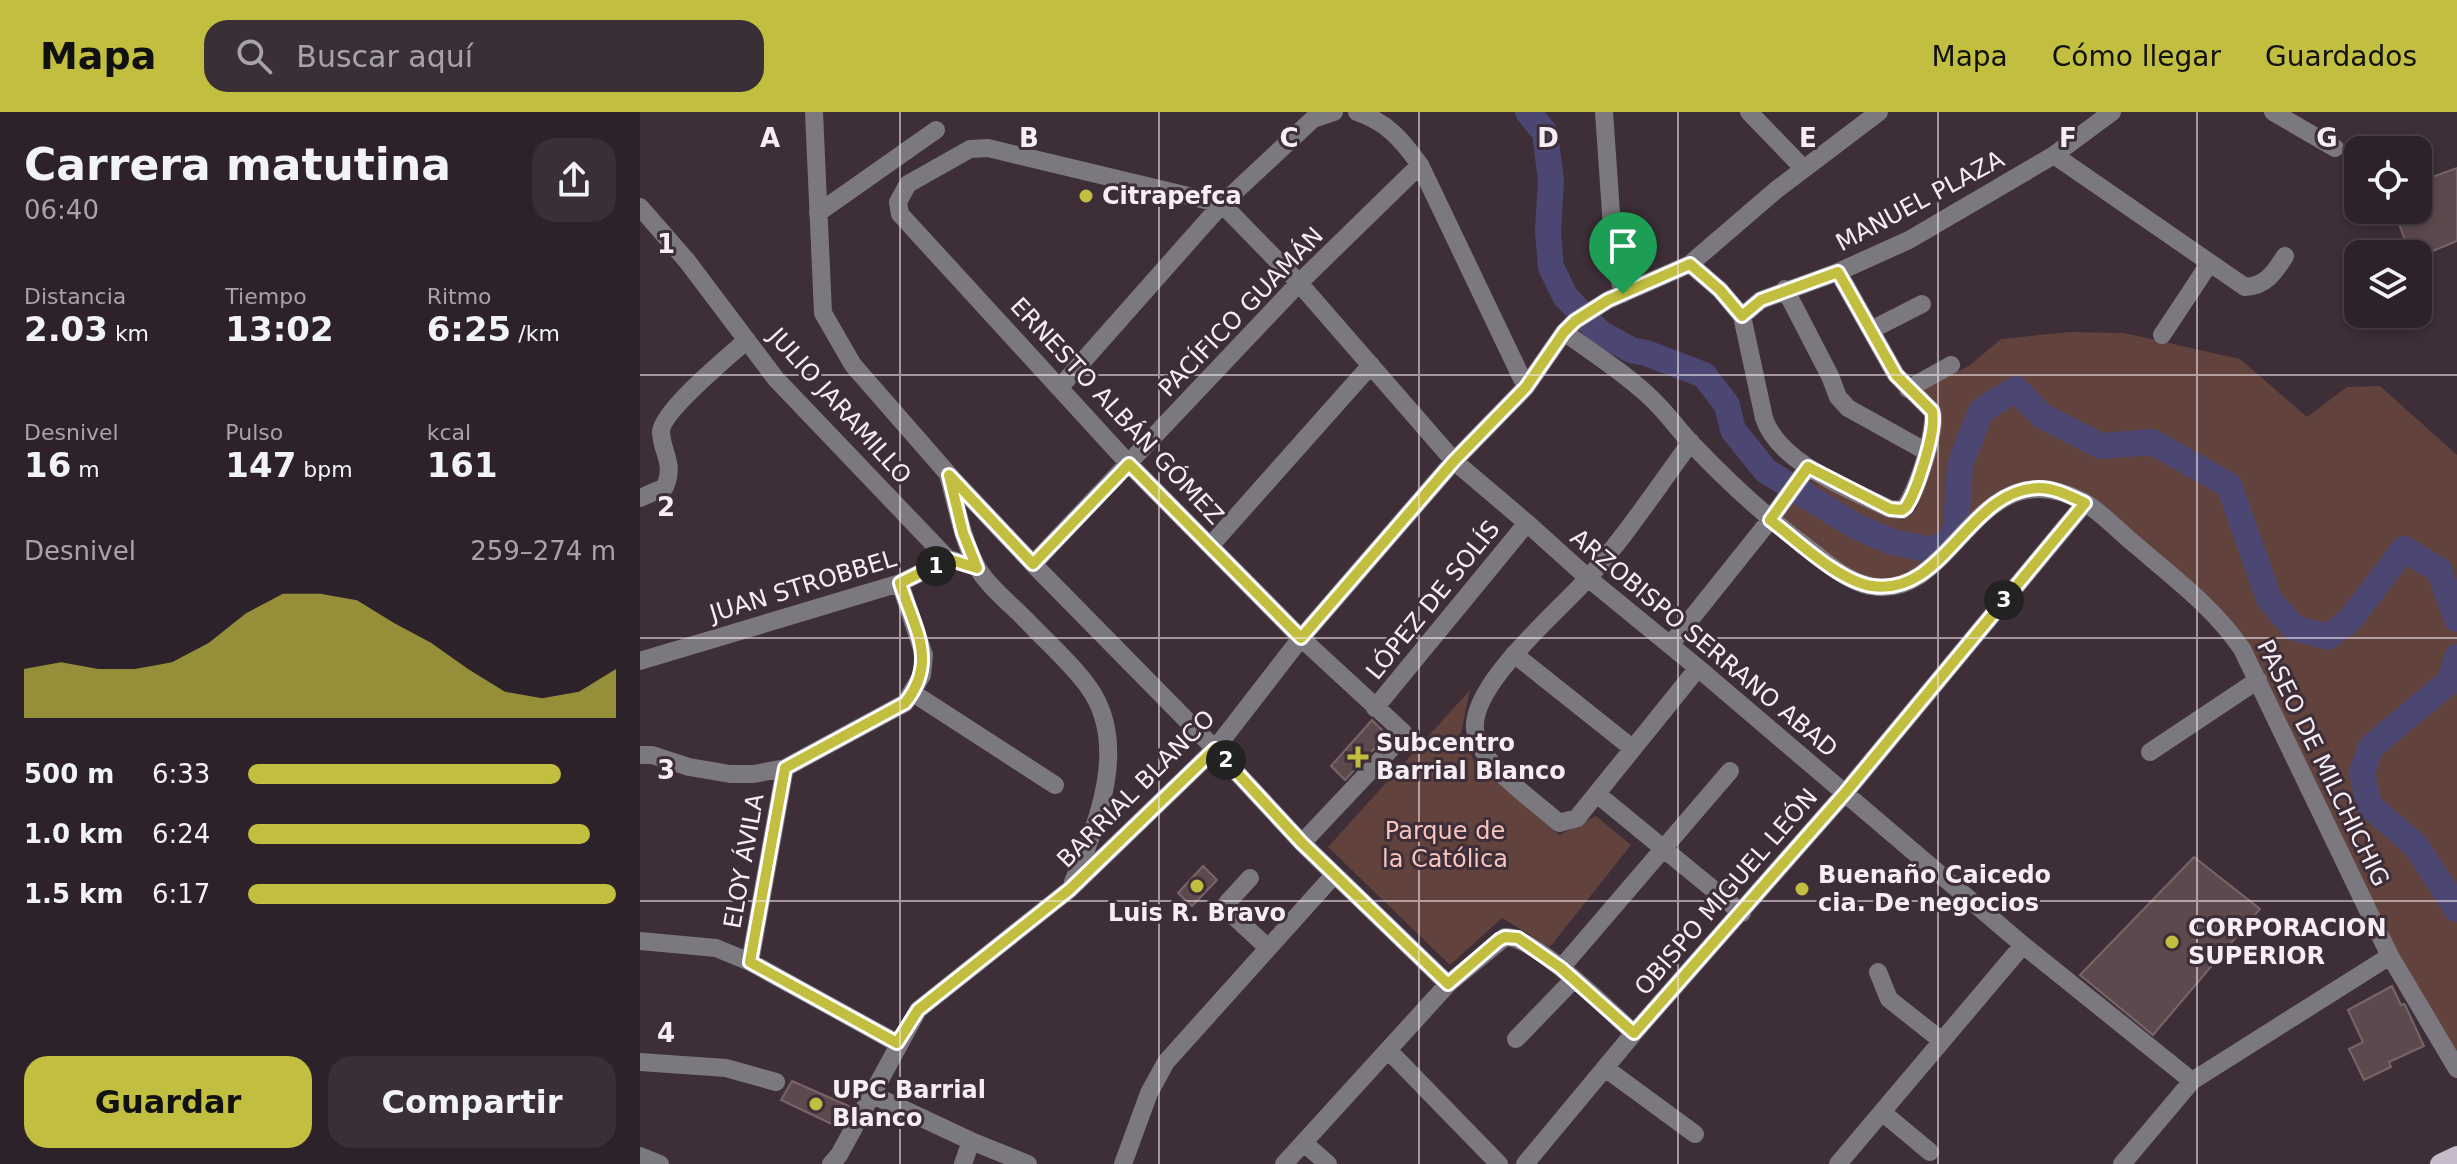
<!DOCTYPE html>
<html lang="es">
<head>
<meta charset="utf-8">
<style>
	body { margin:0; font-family:"DejaVu Sans",sans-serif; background:#3a2f36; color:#f1f3f6; height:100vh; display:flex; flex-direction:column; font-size:30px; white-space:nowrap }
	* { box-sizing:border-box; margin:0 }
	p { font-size:26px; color:#a7a4a8 }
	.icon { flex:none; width:44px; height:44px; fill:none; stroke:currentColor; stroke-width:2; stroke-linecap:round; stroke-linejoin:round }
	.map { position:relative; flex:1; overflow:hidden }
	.side { display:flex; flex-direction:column; background:#2e222a; width:640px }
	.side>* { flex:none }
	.tools { position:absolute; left:1704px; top:24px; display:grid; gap:16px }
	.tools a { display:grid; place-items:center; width:88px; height:88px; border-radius:16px; background:#2e222a; box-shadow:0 4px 12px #0003,0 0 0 2px #493f47; font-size:40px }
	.pin { position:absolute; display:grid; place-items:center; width:68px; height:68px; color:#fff; margin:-82px -34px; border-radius:50% 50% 50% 0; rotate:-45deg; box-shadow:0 0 8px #0007 }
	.pin .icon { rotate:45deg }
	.km { position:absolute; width:40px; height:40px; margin:-20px; border-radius:50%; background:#222; color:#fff; font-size:22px; line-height:40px; text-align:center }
	.round { display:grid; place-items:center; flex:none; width:84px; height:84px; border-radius:24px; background:#3a2f36 }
	.head { display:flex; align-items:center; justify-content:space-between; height:136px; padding:0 24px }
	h1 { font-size:44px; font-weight:700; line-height:60px }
	.figures { display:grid; grid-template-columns:repeat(3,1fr); gap:12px; height:136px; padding:8px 24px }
	.figures div { display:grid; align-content:center }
	.figures b { font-size:34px; font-weight:700 }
	.figures small { font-size:22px; font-weight:400 }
	.figures p { font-size:22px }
	.chart { height:224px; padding:16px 24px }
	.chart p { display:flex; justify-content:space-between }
	.chart svg { width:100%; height:144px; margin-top:8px; fill:#c1be40; opacity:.7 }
	.action { display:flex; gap:16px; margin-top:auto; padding:16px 24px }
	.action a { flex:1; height:92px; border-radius:24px; background:#c1be40; color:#111; font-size:32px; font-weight:700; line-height:92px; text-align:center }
	.action a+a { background:#3a2f36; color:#f1f3f6 }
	ul { padding:0 24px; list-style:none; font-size:26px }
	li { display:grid; grid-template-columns:128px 96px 1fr; align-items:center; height:60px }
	li i { height:20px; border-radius:10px; background:#c1be40 }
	header { display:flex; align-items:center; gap:48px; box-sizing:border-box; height:112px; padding:0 40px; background:#c1be40; color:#111 }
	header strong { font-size:38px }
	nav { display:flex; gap:44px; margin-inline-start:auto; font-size:28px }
	.search { width:560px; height:72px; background:#3a2f36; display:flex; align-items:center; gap:20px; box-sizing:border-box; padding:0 28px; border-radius:24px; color:#a7a4a8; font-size:30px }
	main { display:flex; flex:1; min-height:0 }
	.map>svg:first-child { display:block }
	.green { fill:#62423c }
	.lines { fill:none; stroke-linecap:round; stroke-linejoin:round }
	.river { stroke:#4b4772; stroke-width:26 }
	.building { fill:#5c494d; stroke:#796569; stroke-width:2 }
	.minor { stroke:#7c787f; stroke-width:18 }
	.major { stroke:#c5bbca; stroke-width:20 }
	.route-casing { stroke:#fff; stroke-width:16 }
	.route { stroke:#c1be40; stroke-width:10 }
	.grid { fill:none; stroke:#f7edf4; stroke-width:2; stroke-opacity:0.55 }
	.poi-dot { fill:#c1be40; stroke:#3d2e38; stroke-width:3 }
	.labels { text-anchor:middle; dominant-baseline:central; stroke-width:6; stroke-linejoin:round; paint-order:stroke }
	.poi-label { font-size:24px; font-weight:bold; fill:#f7edf4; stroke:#3d2e38; text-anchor:start }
	.street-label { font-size:24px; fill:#f7edf4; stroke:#3d2e38 }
	.park-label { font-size:24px; fill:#f8c4bb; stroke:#3d2e38 }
	.grid-label { font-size:26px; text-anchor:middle; font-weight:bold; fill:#f7edf4; stroke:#3d2e38; stroke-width:6; stroke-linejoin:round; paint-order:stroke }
</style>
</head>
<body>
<header>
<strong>Mapa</strong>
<div class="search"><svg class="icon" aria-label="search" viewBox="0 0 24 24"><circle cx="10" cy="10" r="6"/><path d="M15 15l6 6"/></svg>Buscar aquí</div>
<nav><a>Mapa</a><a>Cómo llegar</a><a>Guardados</a></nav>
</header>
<main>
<section class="side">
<div class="head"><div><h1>Carrera matutina</h1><p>06:40</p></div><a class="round"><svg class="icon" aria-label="share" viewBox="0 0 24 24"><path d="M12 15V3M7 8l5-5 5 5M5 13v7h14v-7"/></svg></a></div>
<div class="figures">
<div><p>Distancia</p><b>2.03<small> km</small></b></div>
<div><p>Tiempo</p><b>13:02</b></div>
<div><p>Ritmo</p><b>6:25<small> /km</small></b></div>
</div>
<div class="figures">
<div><p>Desnivel</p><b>16<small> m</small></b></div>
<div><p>Pulso</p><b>147<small> bpm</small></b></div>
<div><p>kcal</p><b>161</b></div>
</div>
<div class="chart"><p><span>Desnivel</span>259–274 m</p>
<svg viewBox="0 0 160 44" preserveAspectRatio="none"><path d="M0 44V29L10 27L20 29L30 29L40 27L50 21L60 12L70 6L80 6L90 8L100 15L110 21L120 29L130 36L140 38L150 36L160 29V44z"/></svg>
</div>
<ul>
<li><b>500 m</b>6:33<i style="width:85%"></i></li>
<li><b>1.0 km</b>6:24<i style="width:93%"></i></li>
<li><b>1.5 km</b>6:17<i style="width:100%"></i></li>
</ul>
<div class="action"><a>Guardar</a><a>Compartir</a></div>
</section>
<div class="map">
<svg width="1817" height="1052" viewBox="0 0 1817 1052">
	<rect width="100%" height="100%" fill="#3d2e38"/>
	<path class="green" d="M1430 220 1484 221 1600 247 1667 305 1707 275 1740 274 1817 343V946L1761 859 1693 706 1595 513 1450 385 1422 372 1401 370 1372 374 1278 459 1255 467 1231 466 1205 459 1135 404 1163 366 1263 408 1277 396 1297 304 1279 278 1329 254 1361 227Z
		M830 578 821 621 833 647 919 723 956 704 991 733 910 835 862 806 810 853 688 735Z"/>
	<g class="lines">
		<path class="river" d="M888 0 905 21 911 69 908 118 911 155 925 184 959 220 991 238 1006 241 1064 263 1087 293 1093 318 1126 359 1215 414 1252 430 1291 438 1309 430 1316 415 1320 353 1341 299 1376 277 1402 304 1461 334 1512 330 1589 373 1629 487 1654 516 1688 525 1710 508 1764 437 1799 458 1817 507
			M1817 545 1810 569 1731 635 1722 660 1729 693 1776 734 1817 797"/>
	</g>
	<path class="building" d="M1817 56V129L1778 145V142H1770L1754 98H1778V70Z
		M732 608 747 623 705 668 691 654Z
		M1554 745 1620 797 1513 923 1440 863Z
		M563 754 577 768 552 794 538 781Z
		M1752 874 1761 893 1764 892 1766 895 1784 934 1749 950 1751 955 1724 968 1709 937 1723 930 1708 898Z
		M152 969 211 995 200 1016 141 988Z"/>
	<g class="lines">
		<path class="minor" d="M174 0 183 201 213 253 309 363 393 452 575 637 662 731 808 872
			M717 0C747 10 762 28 780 53L886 275
			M964 0 974 144 983 182
			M1109 0 1164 57
			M1633 0 1695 36
			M1414 43 1605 175C1626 174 1634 161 1645 144
			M582 92 659 171 814 349 887 411 948 466 1058 556 1383 833 1552 969
			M582 92 348 36 330 37 268 72 258 90 260 102 489 352 661 526 763 620 762 625 662 731
			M0 95 47 149 136 267 308 447
			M178 101 296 18
			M1050 152 1080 178 1102 204 1124 306C1139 352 1210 377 1250 397L1262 398C1275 388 1298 314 1292 299L1256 263 1198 160
			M1145 177 1190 264 1198 285 1208 296 1287 340
			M1102 204 1121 188 1198 160 1269 128 1414 43 1472 0
			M1231 218 1282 192
			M924 220C953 241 985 261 1011 286 1026 300 1037 316 1051 331 1089 371 1129 408 1173 440 1190 454 1208 469 1230 474 1316 491 1334 333 1442 389 1462 400 1480 421 1498 435 1535 467 1574 496 1602 537L1750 844 1817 957
			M1522 223 1569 152
			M420 275 582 92 673 7 694 0
			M1268 277 1311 253
			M1051 330C1017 376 985 425 947 467 918 500 831 572 835 617 838 652 894 688 919 711L937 706 1058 556
			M309 366C317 395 322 426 336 453 345 472 374 495 389 511 408 531 431 551 447 573 491 631 457 712 433 770
			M0 386 25 375C35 350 22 342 21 320 21 300 90 243 107 228
			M571 433 731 253
			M393 452 659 171 780 53
			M1030 533 1130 408 1168 355
			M874 542 992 636
			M0 549 260 471 308 447 316 449
			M273 581 415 673
			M735 596 887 411
			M1510 640 1618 568
			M0 643H12L49 655 90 662H114L145 656 265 591 282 563 284 543 260 471
			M957 682 1102 801
			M610 766 587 791V798L627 835
			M0 829 76 836 110 850 257 931
			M110 850 145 656
			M921 856 1090 659
			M1238 860 1249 887 1302 929
			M876 927 934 867
			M749 939 859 1052
			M0 950 86 956 136 970
			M965 956 1055 1022
			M233 983 331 1029 388 1052
			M1242 1000 1290 1040
			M664 1031 688 1052
			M0 1044 20 1052
			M191 1052 199 1043 278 898 429 778 575 637 661 526 814 349 886 275 924 220 935 209 968 188 1050 152 1136 78 1239 0
			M323 1052 331 1029
			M483 1052 509 981 526 950 694 763
			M644 1052 808 872 865 825C895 824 969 899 994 921
			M885 1052 994 921 1205 681 1445 391
			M1198 1052 1383 833
			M1482 1052 1552 969 1750 844"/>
		<path class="major" d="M1800 1052 1817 1044"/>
	</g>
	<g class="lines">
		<defs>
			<path id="route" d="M1050 152 1080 178 1102 204 1121 188 1198 160 1256 263 1292 299C1298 315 1276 381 1266 395L1262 398 1250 397 1168 355 1130 408C1157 428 1198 469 1232 474 1305 485 1328 377 1399 376 1415 376 1430 384 1445 391L1205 681 994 921 921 856 878 826 865 825 859 828 808 872 662 731 575 637 429 778 278 898 257 931 110 850 145 656 265 591C299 549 274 516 260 471L308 447 337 456 323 421 309 363 393 452 489 352 661 526 814 349 886 275 924 220 935 209 968 188Z"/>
		</defs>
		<use href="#route" class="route-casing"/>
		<use href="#route" class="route"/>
	</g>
	<path class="grid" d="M260 0V1052M519 0V1052M779 0V1052M1038 0V1052M1298 0V1052M1557 0V1052M0 263H1817M0 526H1817M0 789H1817"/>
	<g class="poi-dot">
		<circle cx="446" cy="84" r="8"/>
		<path d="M714 633h8v8h8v8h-8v8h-8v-8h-8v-8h8z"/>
		<circle cx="557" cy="774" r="8"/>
		<circle cx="1162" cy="777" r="8"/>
		<circle cx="1532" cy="830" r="8"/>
		<circle cx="176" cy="992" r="8"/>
	</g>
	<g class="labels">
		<g class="poi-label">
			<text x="462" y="84">Citrapefca</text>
			<text x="736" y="631">Subcentro<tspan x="736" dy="28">Barrial Blanco</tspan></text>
			<text x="1178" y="763">Buenaño Caicedo<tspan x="1178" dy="28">cia. De negocios</tspan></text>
			<text x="557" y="801" text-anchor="middle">Luis R. Bravo</text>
			<text x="1548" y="816">CORPORACION<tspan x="1548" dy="28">SUPERIOR</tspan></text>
			<text x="192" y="978">UPC Barrial<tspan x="192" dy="28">Blanco</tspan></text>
		</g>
		<g class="street-label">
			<text transform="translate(1280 89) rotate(-28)">MANUEL PLAZA</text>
			<text transform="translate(601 200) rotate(-46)">PACÍFICO GUAMÁN</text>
			<text transform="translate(200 294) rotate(48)">JULIO JARAMILLO</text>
			<text transform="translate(477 299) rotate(47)">ERNESTO ALBÁN GÓMEZ</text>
			<text transform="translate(163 474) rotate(-17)">JUAN STROBBEL</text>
			<text transform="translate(793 488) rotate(-51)">LÓPEZ DE SOLÍS</text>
			<text transform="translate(1064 531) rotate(40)">ARZOBISPO SERRANO ABAD</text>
			<text transform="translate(1683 651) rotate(64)">PASEO DE MILCHICHIG</text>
			<text transform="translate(496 677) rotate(-45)">BARRIAL BLANCO</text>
			<text transform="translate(104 749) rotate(-80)">ELOY ÁVILA</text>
			<text transform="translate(1086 780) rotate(-49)">OBISPO MIGUEL LEÓN</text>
		</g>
		<g class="park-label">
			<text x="805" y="719">Parque de<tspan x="805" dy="28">la Católica</tspan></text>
		</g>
	</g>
	<g class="grid-label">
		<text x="130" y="35">A</text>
		<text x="389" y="35">B</text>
		<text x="649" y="35">C</text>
		<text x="908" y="35">D</text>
		<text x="1168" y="35">E</text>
		<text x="1428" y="35">F</text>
		<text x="1687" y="35">G</text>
		<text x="26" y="141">1</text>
		<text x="26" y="404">2</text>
		<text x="26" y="667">3</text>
		<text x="26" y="930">4</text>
	</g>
</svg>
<div class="tools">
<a><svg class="icon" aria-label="locate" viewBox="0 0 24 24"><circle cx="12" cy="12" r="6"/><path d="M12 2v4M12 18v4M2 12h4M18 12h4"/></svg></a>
<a><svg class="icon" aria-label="layers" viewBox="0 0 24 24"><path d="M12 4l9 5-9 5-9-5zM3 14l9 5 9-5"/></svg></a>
</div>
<div class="pin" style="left:983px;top:182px;background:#1e9e55"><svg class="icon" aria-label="arrive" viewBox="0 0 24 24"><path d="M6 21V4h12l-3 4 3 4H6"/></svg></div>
<b class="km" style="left:296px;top:454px">1</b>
<b class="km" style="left:586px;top:648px">2</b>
<b class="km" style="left:1364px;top:488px">3</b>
</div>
</main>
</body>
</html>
